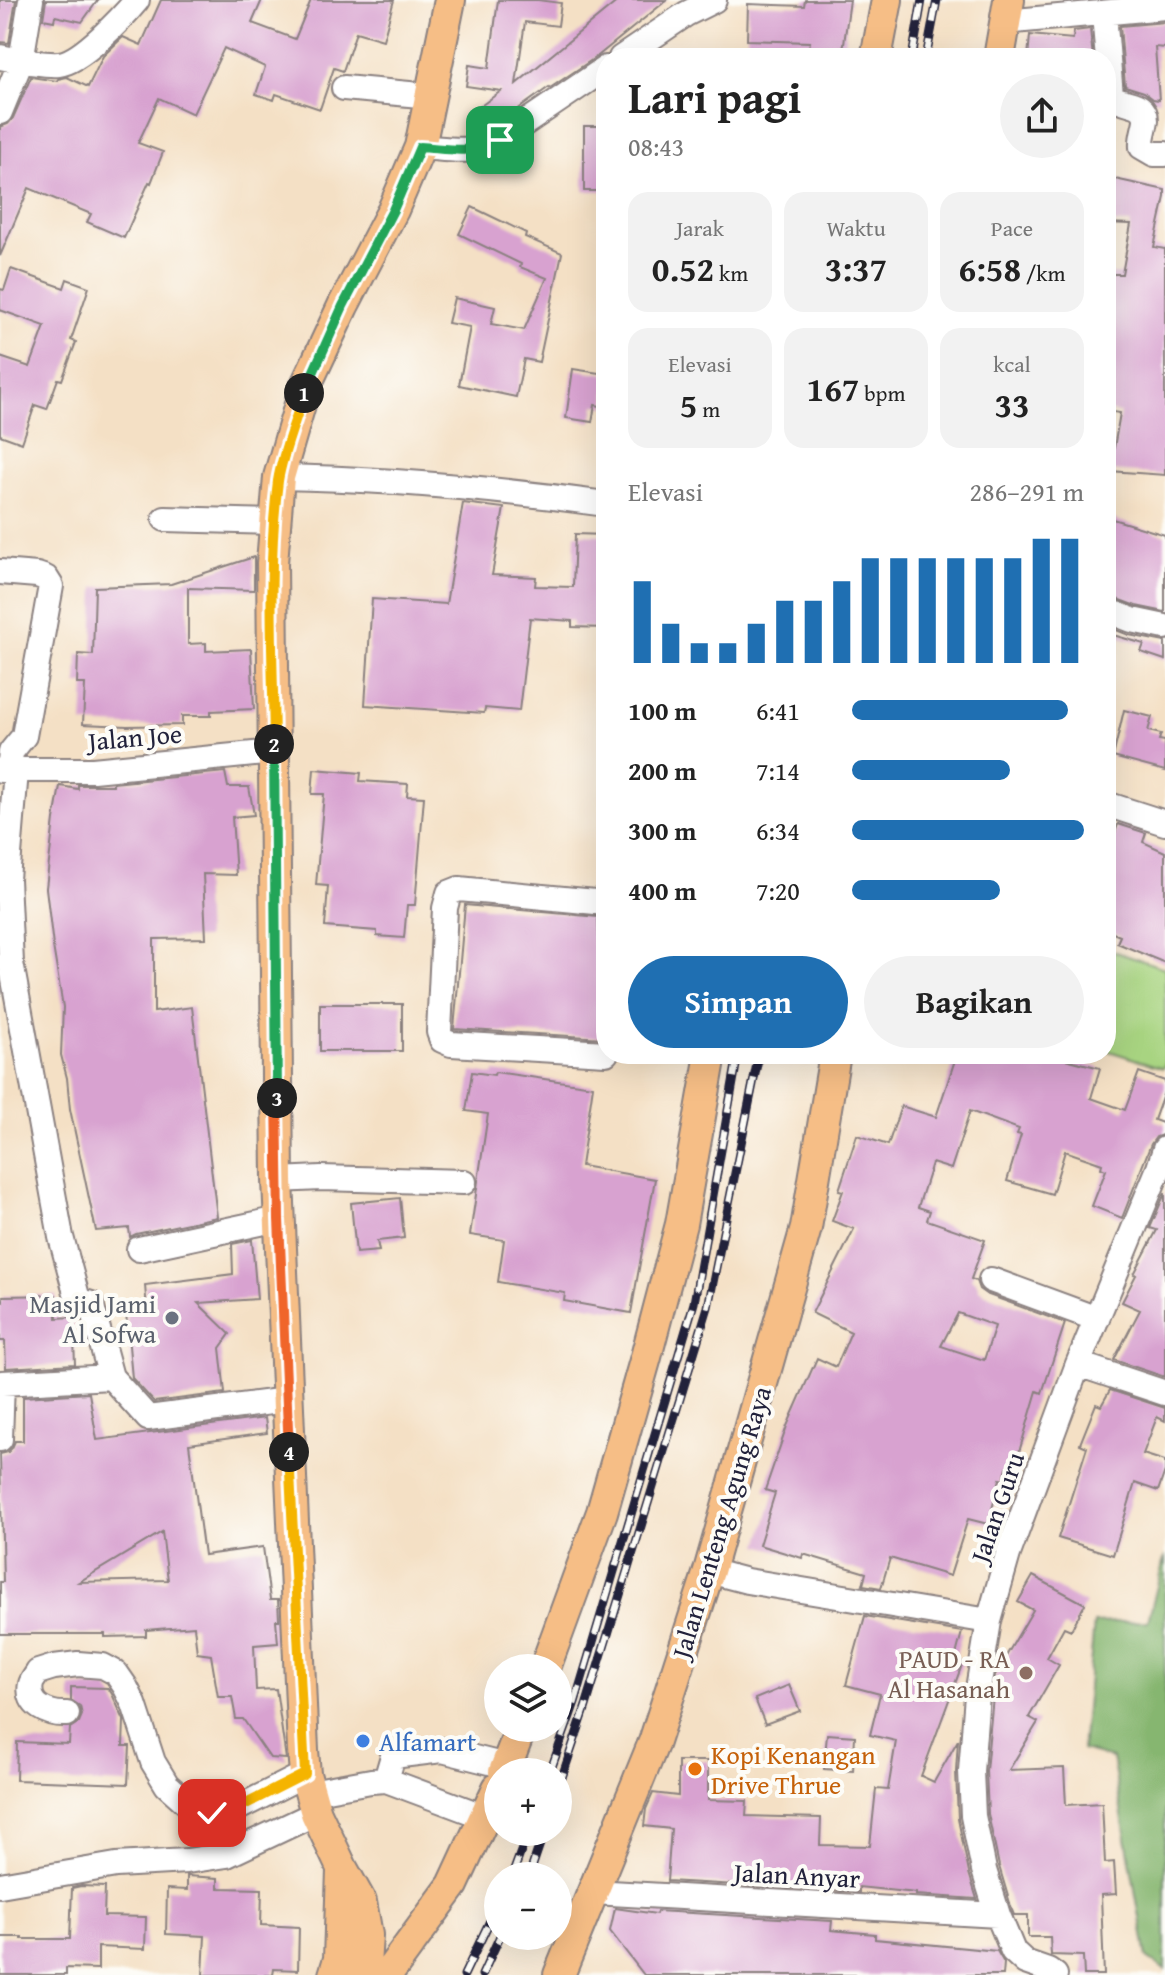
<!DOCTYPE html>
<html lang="id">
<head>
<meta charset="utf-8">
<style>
	body { margin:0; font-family:"Gentium Book Plus",serif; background:#f2f2f2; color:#222; height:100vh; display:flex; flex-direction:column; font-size:30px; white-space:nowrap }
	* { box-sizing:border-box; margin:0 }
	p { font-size:26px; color:#767676 }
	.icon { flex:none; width:44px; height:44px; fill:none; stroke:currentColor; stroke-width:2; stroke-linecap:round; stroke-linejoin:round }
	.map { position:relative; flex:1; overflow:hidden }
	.sheet { position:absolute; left:596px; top:48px; width:520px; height:1016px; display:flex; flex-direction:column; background:#fff; border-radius:32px; box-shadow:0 8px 32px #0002 }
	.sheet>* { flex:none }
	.tools { position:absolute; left:484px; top:1654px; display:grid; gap:16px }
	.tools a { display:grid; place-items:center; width:88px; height:88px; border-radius:50%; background:#fff; box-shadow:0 8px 32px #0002; font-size:40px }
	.pin { position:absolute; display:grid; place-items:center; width:68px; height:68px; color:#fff; margin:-34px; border-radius:16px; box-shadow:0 4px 12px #0006 }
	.km { position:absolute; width:40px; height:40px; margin:-20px; border-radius:50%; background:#222; color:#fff; font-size:22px; line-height:40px; text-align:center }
	.round { display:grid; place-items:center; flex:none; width:84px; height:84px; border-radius:42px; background:#f2f2f2 }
	.head { display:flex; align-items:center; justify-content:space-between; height:136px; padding:0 32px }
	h1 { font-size:44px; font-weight:800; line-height:60px }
	.figures { display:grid; grid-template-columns:repeat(3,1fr); gap:12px; height:136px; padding:8px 32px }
	.figures div { display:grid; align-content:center; border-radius:20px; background:#f2f2f2; text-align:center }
	.figures b { font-size:34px; font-weight:800 }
	.figures small { font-size:22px; font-weight:400 }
	.figures p { font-size:22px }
	.chart { height:224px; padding:16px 32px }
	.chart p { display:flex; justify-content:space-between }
	.chart svg { width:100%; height:144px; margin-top:8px; stroke:#1f6fb2; stroke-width:6 }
	.button { display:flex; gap:16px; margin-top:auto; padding:16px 32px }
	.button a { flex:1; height:92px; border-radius:48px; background:#1f6fb2; color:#fff; font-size:32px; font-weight:800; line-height:92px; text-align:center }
	.button a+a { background:#f2f2f2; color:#222 }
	ul { padding:0 32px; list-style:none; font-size:26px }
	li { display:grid; grid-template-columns:128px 96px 1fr; align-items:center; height:60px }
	li i { height:20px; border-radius:10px; background:#1f6fb2 }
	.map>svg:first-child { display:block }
	.green { fill:#a8d481; stroke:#657b5e; stroke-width:2 }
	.forest { fill:#86b66f; stroke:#546c55; stroke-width:2 }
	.building { fill:#d8a2d0; fill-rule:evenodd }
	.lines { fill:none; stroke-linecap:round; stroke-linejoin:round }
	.minor-casing { stroke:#8b8180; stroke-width:28 }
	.major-casing { stroke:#8b8180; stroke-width:34 }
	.minor { stroke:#fff; stroke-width:24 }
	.major { stroke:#f6be86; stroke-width:30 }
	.rail-casing { stroke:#22223b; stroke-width:9 }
	.rail { stroke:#fdfcf7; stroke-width:6; stroke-dasharray:18; stroke-linecap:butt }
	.split-1-casing { stroke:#fff; stroke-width:16 }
	.split-2-casing { stroke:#fff; stroke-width:16 }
	.split-3-casing { stroke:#fff; stroke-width:16 }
	.split-4-casing { stroke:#fff; stroke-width:16 }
	.split-5-casing { stroke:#fff; stroke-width:16 }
	.split-1 { stroke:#22a559; stroke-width:10 }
	.split-2 { stroke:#f5b400; stroke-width:10 }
	.split-3 { stroke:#22a559; stroke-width:10 }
	.split-4 { stroke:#f0652b; stroke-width:10 }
	.split-5 { stroke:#f5b400; stroke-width:10 }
	.worship-dot { fill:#6b7280; stroke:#fdfcf7; stroke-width:3 }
	.education-dot { fill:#8d6e63; stroke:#fdfcf7; stroke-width:3 }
	.shop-dot { fill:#3f7fe0; stroke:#fdfcf7; stroke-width:3 }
	.food-dot { fill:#e8710a; stroke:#fdfcf7; stroke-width:3 }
	.labels { text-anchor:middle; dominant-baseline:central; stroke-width:8; stroke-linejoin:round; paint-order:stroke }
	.street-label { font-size:26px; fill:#22223b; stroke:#fdfcf7 }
	.worship-label { font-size:26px; fill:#5b616d; stroke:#fdfcf7; text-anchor:end }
	.education-label { font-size:26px; fill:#785e54; stroke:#fdfcf7; text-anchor:end }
	.shop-label { font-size:26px; fill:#366cbe; stroke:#fdfcf7; text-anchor:start }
	.food-label { font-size:26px; fill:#c56008; stroke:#fdfcf7; text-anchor:start }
</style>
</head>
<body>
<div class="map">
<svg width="1165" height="1975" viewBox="0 0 1165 1975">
	<rect width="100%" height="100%" fill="#fdfcf7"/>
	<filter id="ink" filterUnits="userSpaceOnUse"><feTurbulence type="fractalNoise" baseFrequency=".0125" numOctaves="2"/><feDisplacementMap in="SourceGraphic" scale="16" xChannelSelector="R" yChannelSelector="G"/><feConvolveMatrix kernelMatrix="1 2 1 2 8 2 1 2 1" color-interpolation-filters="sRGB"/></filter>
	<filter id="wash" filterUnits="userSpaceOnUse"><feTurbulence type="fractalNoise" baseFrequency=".006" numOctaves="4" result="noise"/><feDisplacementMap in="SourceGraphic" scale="32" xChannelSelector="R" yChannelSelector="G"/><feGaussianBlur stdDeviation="1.8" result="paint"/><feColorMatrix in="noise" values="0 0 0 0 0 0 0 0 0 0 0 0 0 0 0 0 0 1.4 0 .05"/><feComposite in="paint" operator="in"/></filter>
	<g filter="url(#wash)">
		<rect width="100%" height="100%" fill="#f4e0c5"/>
		<path class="green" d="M1106 949 1165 968V1064L1163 1068 1106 1050Z"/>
		<path class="forest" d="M1165 1555V1970L1147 1958 1112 1758 1082 1750 1094 1623 1148 1621Z"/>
		<g id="blocks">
			<path class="building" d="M0 0H16L9 43 0 42Z
				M46 0H98L82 22 55 16 54 21 43 19Z
				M161 0H262L252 23 295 39 311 0H394L383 40 356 32 343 71 334 68 320 109 276 94 274 100 256 94 265 67 224 48 193 114 159 98 138 143 163 152 151 183 149 182 124 238 87 222 91 214 29 188 0 256V127L8 124 13 118 31 77 57 81 58 79 67 77 88 87 103 56 123 37 141 45Z
				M498 0H538L561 3 558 26 525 22 516 84 619 0H667L599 55 550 88 549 87 493 127 482 131 470 114 501 91 466 86 469 65 489 68Z
				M805 0H850L842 58H807L810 42 747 40 748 4 804 6Z
				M1165 22V48L1155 47 1159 100 1153 99 1144 92 1125 86 1120 26Z
				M1090 29 1093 58H1028L1030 35 1073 39 1074 31Z
				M584 126H606V191H584Z
				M1106 177 1165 190V197L1154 247 1165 249V475L1110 471 1120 413 1106 411V274H1122L1131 224 1106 223Z
				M472 207 526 233 525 237 562 253 539 362 524 359 516 397 459 385 470 327 448 323 454 298 495 307 491 324 524 330 547 278 520 267 521 264 459 234Z
				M11 269 64 288 67 279 89 287 71 340 76 342 62 380 58 379 47 409 35 405 22 443 0 435V357L30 367 45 326 0 310V289L4 290Z
				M573 369 606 374V407L595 405 592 422 566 418Z
				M463 503 504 508 492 575 536 577 535 586 573 587 575 534 606 535V628L572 627V621L530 618 519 711 485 708 484 713 365 705 372 599 446 604Z
				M1106 517 1165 535V612L1136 606 1106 595Z
				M254 557V590L188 588V644L206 643V651L251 649 254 709 211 711V716H182V725L127 726 83 724 85 684H77L78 654 93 655 95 587 171 584Z
				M1106 626 1129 635 1165 642V660L1141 652 1144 644 1106 633Z
				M1124 710 1152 717 1148 731 1161 734 1159 740 1165 741V771L1113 757Z
				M314 769 361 773 360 781 408 784 407 796 424 797 415 905H407L404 938 377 936V931L325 927 328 886 316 885 324 794H312Z
				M225 772 228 787H249L254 815 232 817 236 875 203 874 206 938 154 939V1012L192 1007 217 1217 136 1234 130 1237 129 1228 96 1231 70 1109 67 1078 61 1055 63 1007 53 946 46 888 54 820 60 786 78 789V785H113V783Z
				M1118 824 1146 833 1143 842 1165 852V963L1117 943 1120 936 1106 930V860Z
				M465 905 598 917 600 963 606 964V1025L604 1038 454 1029Z
				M320 1004H402V1051H320Z
				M957 1054H1046L1100 1068 1091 1098 1125 1110 1139 1072 1165 1081V1089L1154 1120 1165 1124V1134L1156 1137 1151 1144 1122 1218 1092 1206 1106 1170 1101 1168 1102 1164 1065 1151 1052 1194 1007 1181 1021 1135 1017 1134 1019 1129 970 1111 951 1169 932 1163 918 1207 930 1211 927 1220 985 1240 971 1279 976 1281 979 1289 986 1294 1065 1323 1042 1393 1037 1391 1014 1469 1007 1467 1004 1480 1000 1479 988 1524 968 1519 950 1576 890 1558 881 1588 863 1585 866 1573 803 1554 802 1558 759 1545 775 1493 765 1490 787 1426 817 1358 836 1367 851 1332 812 1313 854 1229 832 1221 843 1191 839 1190 857 1135 888 1145 901 1106 936 1117ZM958 1313 995 1326 984 1360 941 1346Z
				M472 1072 494 1075 495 1072 593 1086 581 1166 655 1179 631 1313 564 1301 565 1293 498 1282 504 1240 470 1235 488 1114 466 1111Z
				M1165 1193V1377L1114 1360 1140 1310 1122 1302 1136 1275 1134 1274 1157 1230 1150 1228Z
				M400 1198 404 1238 377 1241 379 1251 356 1253 351 1203Z
				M252 1240 257 1299 198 1303 230 1334 220 1348 225 1393 154 1402 132 1378 126 1313 147 1310 145 1285 233 1274 232 1244Z
				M56 1295 57 1318 73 1317 75 1364 6 1368 5 1341H0V1301H3V1296Z
				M1110 1390 1165 1408V1421L1157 1417 1143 1454 1165 1461V1471L1158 1491 1135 1483 1113 1555 1058 1538 1087 1447 1080 1444 1096 1404 1101 1406Z
				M89 1393 97 1440 265 1418 267 1433 189 1444 204 1555 263 1547 270 1600H278L279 1620H276L278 1643 254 1645 256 1690 276 1689 286 1759 270 1758 243 1719H236L232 1697H218L211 1655 197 1653 194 1626 146 1630V1636L105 1637V1634H0V1582H3L0 1454 8 1452 12 1448 15 1441H23V1397ZM162 1532 168 1580 79 1582Z
				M1033 1576 1085 1604 1071 1630 1064 1627 1047 1658 1059 1665 1029 1717 1038 1722 1009 1770 1064 1768 1066 1805 1102 1803 1105 1863 1114 1862 1116 1894 1101 1895 1104 1975H1084L1083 1956 1051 1955 1050 1937H1028V1915H1014L1012 1910 999 1866 988 1814 986 1771 995 1675 1033 1610 1018 1602Z
				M865 1616 962 1632 955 1659 963 1662 921 1776 934 1782 958 1740 956 1771 958 1819 969 1873 977 1899 916 1895V1893L859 1887V1892L667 1881 671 1829 644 1826 646 1809 653 1793 678 1796V1761H708V1800L747 1801 746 1816 821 1818 820 1845 870 1846 876 1789 888 1790 896 1741 870 1735 880 1694 846 1685Z
				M789 1685 800 1711 765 1724 755 1699Z
				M71 1687 108 1688 112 1694 124 1720 123 1746H130L128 1784 16 1780 17 1742 69 1744 70 1728 79 1722 82 1715 80 1706 71 1700Z
				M827 1734 855 1736 853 1771 824 1769Z
				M187 1876 218 1878V1888L262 1889 261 1925 299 1927 298 1970 274 1969 273 1975H203L205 1936 166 1934 167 1889 187 1890Z
				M81 1886 105 1887 104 1916 146 1917 145 1949 98 1947V1969L66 1968V1975H0V1937H22V1939H70L72 1888Z
				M615 1908 656 1914 657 1911 832 1921 831 1930 875 1934V1939L997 1951 1004 1963 1003 1975H644L610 1931Z"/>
		</g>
	</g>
	<g filter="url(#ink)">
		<use href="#blocks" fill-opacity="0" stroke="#8b8180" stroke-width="2"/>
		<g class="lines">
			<defs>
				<path id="minor" d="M1104 14 1111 95C1122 106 1146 100 1146 120 1145 129 1141 137 1142 147L1154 154H1165
					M1005 22 1165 7
					M0 57 21 61 31 0
					M621 58 686 14 714 0
					M344 88 431 96
					M0 112 21 61C33 62 47 65 59 64 81 62 123 17 137 0
					M420 147C451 149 471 155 500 140L606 68
					M279 477C388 479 498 489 606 504
					M165 519 274 522
					M0 572 37 575 46 578 51 586 24 736 11 752 9 770
					M1106 610 1132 620 1165 627
					M1 770H93L274 752
					M16 771 7 879 11 963 61 1237 78 1300 91 1304 111 1377 148 1418 287 1400
					M1106 804 1165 823
					M606 903 459 889 449 893 445 908 439 1032 442 1040 451 1044 606 1053
					M278 1180 321 1178 464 1182
					M139 1249 279 1219
					M991 1280 1097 1319
					M1078 1364 1165 1393
					M0 1439 2 1383 111 1377
					M709 1571 747 1581 989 1621
					M67 1714C49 1715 26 1706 31 1684 32 1680 36 1676 38 1672L54 1667 78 1664 103 1666 116 1673 125 1686 134 1704 153 1762 167 1785 186 1802 200 1811 224 1812 238 1808 305 1774
					M386 1780 393 1756 442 1750 506 1766
					M310 1792 371 1781 386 1780 485 1817
					M0 1885 116 1865 187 1861 227 1855 316 1813
					M593 1892 998 1915
					M1055 1975 1048 1970 1025 1962 1013 1951 998 1915 984 1870 973 1816 971 1771 977 1695 989 1621 1008 1554 1078 1364 1159 1168 1165 1149"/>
				<path id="major" d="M876 58 887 0
					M999 58 1009 0
					M545 1668 602 1512 646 1357 681 1224 711 1054
					M504 1772 521 1728
					M334 1975 339 1959 342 1870
					M362 1975 365 1966 367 1935 361 1902 342 1868 316 1813 305 1774 303 1750 278 1180 272 563 279 477 305 387 343 306 393 210 420 147 450 0
					M387 1975 453 1885 498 1788
					M559 1975 654 1742 709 1571 806 1228 835 1054"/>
			</defs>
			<use href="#minor" class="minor-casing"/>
			<use href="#major" class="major-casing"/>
			<use href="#minor" class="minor"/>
			<use href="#major" class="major"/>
			<defs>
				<path id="rail" d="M912 58 922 0
					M926 58 937 0
					M550 1772 575 1702 694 1303 738 1054
					M558 1789 586 1706 708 1307 759 1054
					M512 1876 528 1832
					M529 1876 544 1832
					M464 1975 498 1904
					M482 1975 500 1936"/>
			</defs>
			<use href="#rail" class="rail-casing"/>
			<use href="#rail" class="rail"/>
		</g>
	</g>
	<g class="lines" filter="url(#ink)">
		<defs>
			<path id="split-1" d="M304 393 343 306 393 210 420 147C451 149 470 155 500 140"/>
			<path id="split-2" d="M274 744C273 658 267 566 278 481 282 454 296 420 304 393"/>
			<path id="split-3" d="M274 744 277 1098"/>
			<path id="split-4" d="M277 1098 279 1219 289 1452"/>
			<path id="split-5" d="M212 1813 224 1812 238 1808 305 1774 289 1452"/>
		</defs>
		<use href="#split-1" class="split-1-casing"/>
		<use href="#split-2" class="split-2-casing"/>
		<use href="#split-3" class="split-3-casing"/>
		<use href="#split-4" class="split-4-casing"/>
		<use href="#split-5" class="split-5-casing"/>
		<use href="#split-1" class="split-1"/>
		<use href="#split-2" class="split-2"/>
		<use href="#split-3" class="split-3"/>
		<use href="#split-4" class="split-4"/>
		<use href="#split-5" class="split-5"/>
	</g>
	<circle class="worship-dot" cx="172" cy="1318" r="8"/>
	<circle class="education-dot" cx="1026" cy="1673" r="8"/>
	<circle class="shop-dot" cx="363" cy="1741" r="8"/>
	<circle class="food-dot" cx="695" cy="1769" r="8"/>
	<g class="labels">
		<g class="street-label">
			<text transform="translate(135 737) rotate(-5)">Jalan Joe</text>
			<text transform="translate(997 1507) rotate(-71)">Jalan Guru</text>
			<text transform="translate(721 1522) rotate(-73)">Jalan Lenteng Agung Raya</text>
			<text transform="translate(797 1875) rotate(3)">Jalan Anyar</text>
		</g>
		<g class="worship-label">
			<text x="156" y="1303">Masjid Jami<tspan x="156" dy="30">Al Sofwa</tspan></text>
		</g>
		<g class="education-label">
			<text x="1010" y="1658">PAUD - RA<tspan x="1010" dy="30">Al Hasanah</tspan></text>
		</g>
		<g class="shop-label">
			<text x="379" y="1741">Alfamart</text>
		</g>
		<g class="food-label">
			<text x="711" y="1754">Kopi Kenangan<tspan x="711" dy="30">Drive Thrue</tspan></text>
		</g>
	</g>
</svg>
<div class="tools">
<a><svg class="icon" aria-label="layers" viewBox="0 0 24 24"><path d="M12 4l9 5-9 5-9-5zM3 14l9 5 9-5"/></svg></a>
<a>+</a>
<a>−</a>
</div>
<div class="pin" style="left:500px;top:140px;background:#1e9e55"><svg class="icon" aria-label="arrive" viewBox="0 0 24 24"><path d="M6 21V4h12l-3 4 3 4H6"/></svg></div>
<div class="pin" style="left:212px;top:1813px;background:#d93025"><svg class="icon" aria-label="check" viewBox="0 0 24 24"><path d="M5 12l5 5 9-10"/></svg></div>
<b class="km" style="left:304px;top:393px">1</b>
<b class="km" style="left:274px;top:744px">2</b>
<b class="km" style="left:277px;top:1098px">3</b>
<b class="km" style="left:289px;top:1452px">4</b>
<section class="sheet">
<div class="head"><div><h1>Lari pagi</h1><p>08:43</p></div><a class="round"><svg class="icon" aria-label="share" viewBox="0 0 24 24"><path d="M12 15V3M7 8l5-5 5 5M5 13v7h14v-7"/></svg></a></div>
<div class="figures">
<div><p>Jarak</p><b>0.52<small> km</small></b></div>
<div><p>Waktu</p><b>3:37</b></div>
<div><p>Pace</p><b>6:58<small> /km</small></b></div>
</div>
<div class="figures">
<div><p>Elevasi</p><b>5<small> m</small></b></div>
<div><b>167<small> bpm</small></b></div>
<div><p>kcal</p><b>33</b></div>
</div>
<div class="chart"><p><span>Elevasi</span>286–291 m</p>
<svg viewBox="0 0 160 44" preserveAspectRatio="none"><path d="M5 44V19M15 44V32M25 44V38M35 44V38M45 44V32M55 44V25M65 44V25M75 44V19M85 44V12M95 44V12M105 44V12M115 44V12M125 44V12M135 44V12M145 44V6M155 44V6"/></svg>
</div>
<ul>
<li><b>100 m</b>6:41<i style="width:93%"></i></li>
<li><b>200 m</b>7:14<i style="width:68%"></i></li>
<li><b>300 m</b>6:34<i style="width:100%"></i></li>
<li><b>400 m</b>7:20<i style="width:64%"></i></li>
</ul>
<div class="button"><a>Simpan</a><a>Bagikan</a></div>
</section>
</div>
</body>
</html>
